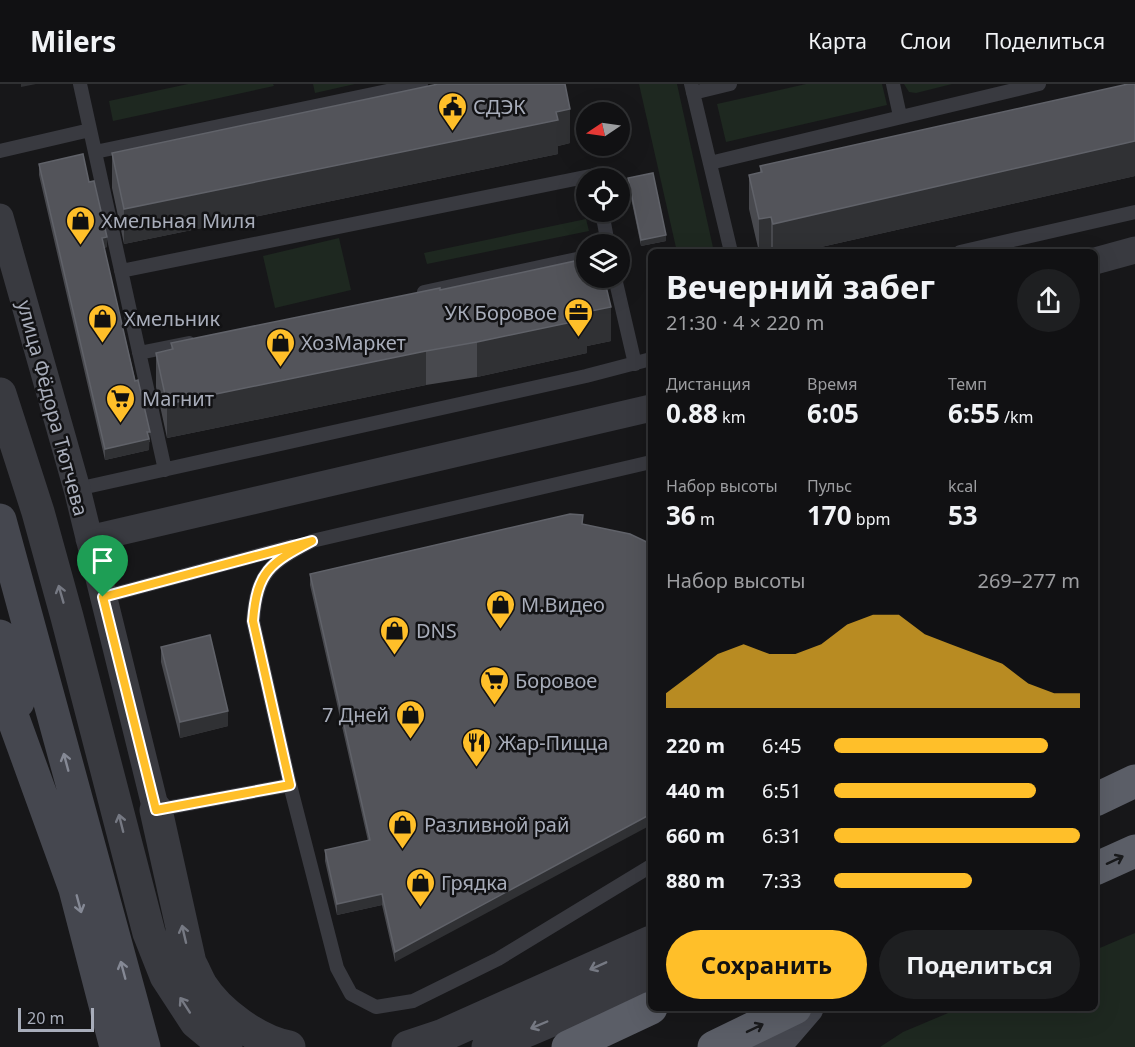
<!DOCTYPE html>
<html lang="ru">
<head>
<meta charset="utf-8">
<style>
	body { margin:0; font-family:"Noto Sans",sans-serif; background:#1e1f21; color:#f1f3f6; height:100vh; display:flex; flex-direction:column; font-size:22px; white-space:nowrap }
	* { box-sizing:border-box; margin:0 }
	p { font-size:20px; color:#9c9da0 }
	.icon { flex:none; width:33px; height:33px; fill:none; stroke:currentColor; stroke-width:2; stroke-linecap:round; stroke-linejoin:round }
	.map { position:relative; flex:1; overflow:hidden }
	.panel { position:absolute; left:648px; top:165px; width:450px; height:762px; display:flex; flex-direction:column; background:#111113; border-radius:9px; box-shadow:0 6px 24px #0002,0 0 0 2px #303133 }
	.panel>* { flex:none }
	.needle { width:39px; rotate:257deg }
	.controls { position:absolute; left:576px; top:18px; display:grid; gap:12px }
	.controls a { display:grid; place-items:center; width:54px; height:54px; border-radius:50%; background:#111113; box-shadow:0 6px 24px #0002,0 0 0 2px #303133; font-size:30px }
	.scale { position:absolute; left:18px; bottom:15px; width:76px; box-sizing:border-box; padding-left:6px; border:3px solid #a8adba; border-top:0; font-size:16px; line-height:21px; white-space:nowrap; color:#a8adba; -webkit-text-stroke:4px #121214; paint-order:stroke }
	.pin { position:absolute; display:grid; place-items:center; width:51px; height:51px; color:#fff; margin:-62px -26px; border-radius:50% 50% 50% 0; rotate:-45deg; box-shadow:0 0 6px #0007 }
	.pin .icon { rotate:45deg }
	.round { display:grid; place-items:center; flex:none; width:63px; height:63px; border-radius:32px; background:#1e1f21 }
	.head { display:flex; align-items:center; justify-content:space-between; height:102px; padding:0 18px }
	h1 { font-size:33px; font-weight:700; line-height:45px }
	.figures { display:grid; grid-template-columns:repeat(3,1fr); gap:9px; height:102px; padding:6px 18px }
	.figures div { display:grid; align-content:center }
	.figures b { font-size:26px; font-weight:700 }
	.figures small { font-size:16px; font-weight:400 }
	.figures p { font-size:16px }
	.chart { height:168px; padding:12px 18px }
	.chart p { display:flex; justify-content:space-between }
	.chart svg { width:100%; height:108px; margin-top:6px; fill:#ffbf29; opacity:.7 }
	.primary-button { display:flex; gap:12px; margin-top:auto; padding:12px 18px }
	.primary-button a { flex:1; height:69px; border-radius:36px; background:#ffbf29; color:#111; font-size:24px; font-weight:700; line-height:69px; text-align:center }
	.primary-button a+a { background:#1e1f21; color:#f1f3f6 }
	ul { padding:0 18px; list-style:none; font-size:20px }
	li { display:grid; grid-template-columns:96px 72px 1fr; align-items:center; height:45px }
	li i { height:15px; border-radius:8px; background:#ffbf29 }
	header { display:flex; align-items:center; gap:36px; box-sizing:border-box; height:84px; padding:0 30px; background:#111113; border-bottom:2px solid #303133 }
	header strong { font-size:28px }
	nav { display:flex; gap:33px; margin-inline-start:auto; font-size:21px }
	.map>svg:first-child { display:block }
	.green { fill:#1e2820 }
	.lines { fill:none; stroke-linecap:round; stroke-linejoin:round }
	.service { stroke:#393a40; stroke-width:14 }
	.minor { stroke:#393a40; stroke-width:27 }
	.tertiary { stroke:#393a40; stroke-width:33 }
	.secondary { stroke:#45474f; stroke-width:33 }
	.trunk { stroke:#5b5e67; stroke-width:33 }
	.wall { fill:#48494e }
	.shaded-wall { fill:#303134 }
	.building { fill:#53545a; stroke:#606269; stroke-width:1.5 }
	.oneway { stroke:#767983 }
	.oneway2 { stroke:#858995 }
	.oneway3 { stroke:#191a1c }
	.route-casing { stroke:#fff; stroke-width:12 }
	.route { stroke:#ffbf29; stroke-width:8 }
	.labels { text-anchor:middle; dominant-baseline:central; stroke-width:5; stroke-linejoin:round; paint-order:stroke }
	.poi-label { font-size:20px; fill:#a8adba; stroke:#121214; text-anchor:start }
	.street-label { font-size:20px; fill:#a8adba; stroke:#121214 }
</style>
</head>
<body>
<header>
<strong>Milers</strong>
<nav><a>Карта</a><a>Слои</a><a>Поделиться</a></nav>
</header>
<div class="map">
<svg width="1135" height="963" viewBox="0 0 1135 963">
	<rect width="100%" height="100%" fill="#171719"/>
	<path class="green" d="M188 0H273L274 2 113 37 109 17Z
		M313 0H355L315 9Z
		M639 0H677L714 168H677Z
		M806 0H882L887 21 726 58 717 20Z
		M904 0H952L916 9 909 8Z
		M586 135 589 147 427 180 424 169Z
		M339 154 351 206 275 224 263 172Z
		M1135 849V963H880L903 948 960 924H1095V866Z"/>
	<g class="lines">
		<path class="service" d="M80 0 165 386
			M691 0 731 168
			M893 0 900 32
			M693 9 730 0
			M0 67 90 46
			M95 68 421 0
			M710 79 1039 0
			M602 128 608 160
			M960 168 1135 128
			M121 187 595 91 596 94
			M615 194 635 280
			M424 208 586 173
			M139 269 189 259
			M651 378 312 457C270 479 257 488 253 537L290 701 337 884 351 910 376 923 413 917 498 875 651 782
			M77 405 586 292 651 275
			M103 513 292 462
			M156 726 290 701"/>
		<path class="minor" d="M0 133 77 405 156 726
			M1095 177 1135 166
			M89 455 651 324"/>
		<path class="tertiary" d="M0 310 38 428 67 533 149 849 166 892 196 938 226 963
			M156 726 190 879C194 886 197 894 201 901 218 928 257 957 289 963
			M408 963 441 952 651 858
			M488 963 651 894"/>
		<path class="secondary" d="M0 436 144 963
			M0 552 18 618
			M0 598 75 805 116 963
			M765 963 782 953 807 924"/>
		<path class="trunk" d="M1095 716 1135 697
			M1095 785 1135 767
			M568 963 651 924
			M714 963 795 924"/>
	</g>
	<path class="wall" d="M1135 0V92L799 168H771V167L759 168 749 125V91L760 89V82Z
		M570 59 558 62V70L124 160 112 104V69Z
		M39 80 89 98 107 163 104 164 150 358H149V366L105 376 39 91Z
		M628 94 666 157 641 162 628 100Z
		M577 186 611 257 587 262V269L477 293 426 301 167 354 156 303V269L171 266V259L440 206Z
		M570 430 395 878 382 821 337 831 325 777V766L368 757 310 501V490Z
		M161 563 228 642 180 654 161 578Z"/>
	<path class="shaded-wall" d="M21 0H36L21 3Z
		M570 25V59L558 62V70L124 160V125Z
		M1135 57V92L799 168H773V140Z
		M771 133V167L759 168V135Z
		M666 151V157L641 162V156Z
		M107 153V163L102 164V154Z
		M611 223V257L587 262V269L477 293V258L586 228Z
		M426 267V301L167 354V320Z
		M147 348H150L149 366 105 376V365Z
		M228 627V642L180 654V638Z
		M651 730V741L395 878V868Z
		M382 810V821L337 831V820Z"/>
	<path class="building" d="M438 0H565L570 25 556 28 558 36 124 125 112 69Z
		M1128 0H1135V57L773 140 771 133 759 135 749 91 762 88 760 82Z
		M83 70 89 98 94 97 107 153 102 154 135 297 138 296 150 348H147L149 355 105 365 39 80Z
		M653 89 666 151 641 156 628 94Z
		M575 177 577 186 586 184V194H604L611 223 586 228 587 235 477 258 426 267 167 320 156 269 173 265 171 259 440 204V206Z
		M570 430 583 431 582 440 630 450 651 460V730L395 868 382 810 337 820 325 766 370 756 310 490Z
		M210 551 228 627 180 638 161 563Z"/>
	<defs><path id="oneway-shaft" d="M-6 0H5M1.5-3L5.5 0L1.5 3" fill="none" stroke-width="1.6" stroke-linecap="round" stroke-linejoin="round" transform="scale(1.5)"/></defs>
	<g class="oneway">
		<use href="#oneway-shaft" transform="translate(61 510) rotate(-106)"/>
		<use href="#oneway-shaft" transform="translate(121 739) rotate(-104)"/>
		<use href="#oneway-shaft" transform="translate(184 850) rotate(-103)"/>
		<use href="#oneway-shaft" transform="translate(598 882) rotate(156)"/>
		<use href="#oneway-shaft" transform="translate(185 921) rotate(-123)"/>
		<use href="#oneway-shaft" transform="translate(539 941) rotate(157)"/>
	</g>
	<g class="oneway2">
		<use href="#oneway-shaft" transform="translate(66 678) rotate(-105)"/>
		<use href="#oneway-shaft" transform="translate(79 820) rotate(75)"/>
		<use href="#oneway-shaft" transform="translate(123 886) rotate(-105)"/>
	</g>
	<g class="oneway3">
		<use href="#oneway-shaft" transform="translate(1115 776) rotate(-25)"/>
		<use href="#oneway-shaft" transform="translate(755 944) rotate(-26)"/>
	</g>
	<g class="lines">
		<defs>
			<path id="route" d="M312 457C270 479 257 487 253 537L290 701 156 726 103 513Z"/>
		</defs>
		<use href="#route" class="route-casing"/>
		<use href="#route" class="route"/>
	</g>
	<defs>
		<symbol id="civic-pin" viewBox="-11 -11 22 30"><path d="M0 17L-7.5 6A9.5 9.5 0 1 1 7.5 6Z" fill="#ffbf29" stroke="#121214"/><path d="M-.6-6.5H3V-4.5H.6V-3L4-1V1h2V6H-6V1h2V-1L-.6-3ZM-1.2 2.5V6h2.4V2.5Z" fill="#111"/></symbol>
		<symbol id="shop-pin" viewBox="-11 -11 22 30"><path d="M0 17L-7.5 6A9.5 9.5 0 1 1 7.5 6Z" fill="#ffbf29" stroke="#121214"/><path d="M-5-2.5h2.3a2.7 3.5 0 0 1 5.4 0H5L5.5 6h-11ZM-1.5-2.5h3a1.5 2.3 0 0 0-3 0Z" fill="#111"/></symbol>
		<symbol id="office-pin" viewBox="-11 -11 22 30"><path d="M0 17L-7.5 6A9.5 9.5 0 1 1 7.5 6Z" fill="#ffbf29" stroke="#121214"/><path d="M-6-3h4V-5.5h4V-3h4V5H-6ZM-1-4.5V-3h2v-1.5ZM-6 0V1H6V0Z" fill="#111"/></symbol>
		<symbol id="supermarket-pin" viewBox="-11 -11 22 30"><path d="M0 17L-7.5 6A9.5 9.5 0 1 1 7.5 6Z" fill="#ffbf29" stroke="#121214"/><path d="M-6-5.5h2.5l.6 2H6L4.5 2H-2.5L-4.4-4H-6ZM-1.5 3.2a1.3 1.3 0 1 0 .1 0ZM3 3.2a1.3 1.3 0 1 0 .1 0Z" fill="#111"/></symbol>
		<symbol id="restaurant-pin" viewBox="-11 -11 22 30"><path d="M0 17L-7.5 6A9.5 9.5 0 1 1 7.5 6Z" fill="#ffbf29" stroke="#121214"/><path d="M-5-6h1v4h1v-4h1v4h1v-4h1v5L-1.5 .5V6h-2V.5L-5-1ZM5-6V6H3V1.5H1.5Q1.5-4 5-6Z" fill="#111"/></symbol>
	</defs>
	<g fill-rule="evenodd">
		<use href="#civic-pin" x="436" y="6" width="33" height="45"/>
		<use href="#shop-pin" x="64" y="120" width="33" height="45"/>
		<use href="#office-pin" x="562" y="212" width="33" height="45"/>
		<use href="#shop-pin" x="86" y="218" width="33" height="45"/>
		<use href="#shop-pin" x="264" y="242" width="33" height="45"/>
		<use href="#supermarket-pin" x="104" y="298" width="33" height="45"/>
		<use href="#shop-pin" x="484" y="504" width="33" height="45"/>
		<use href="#shop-pin" x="378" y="530" width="33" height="45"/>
		<use href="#supermarket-pin" x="478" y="580" width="33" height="45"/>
		<use href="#shop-pin" x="394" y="614" width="33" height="45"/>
		<use href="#restaurant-pin" x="460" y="642" width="33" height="45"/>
		<use href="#shop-pin" x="386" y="724" width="33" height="45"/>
		<use href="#shop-pin" x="404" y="782" width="33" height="45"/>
	</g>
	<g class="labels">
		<g class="poi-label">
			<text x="473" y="22">СДЭК</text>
			<text x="101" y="136">Хмельная Миля</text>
			<text x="557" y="228" text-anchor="end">УК Боровое</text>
			<text x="124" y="234">Хмельник</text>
			<text x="301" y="258">ХозМаркет</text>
			<text x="142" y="314">Магнит</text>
			<text x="521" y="520">М.Видео</text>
			<text x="416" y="546">DNS</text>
			<text x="515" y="596">Боровое</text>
			<text x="389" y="630" text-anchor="end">7 Дней</text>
			<text x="498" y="658">Жар-Пицца</text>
			<text x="424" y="740">Разливной рай</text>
			<text x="441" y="798">Грядка</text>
		</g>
		<g class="street-label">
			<text transform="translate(53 324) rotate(75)">улица Фёдора Тютчева</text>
		</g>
	</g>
</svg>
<div class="controls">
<a><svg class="needle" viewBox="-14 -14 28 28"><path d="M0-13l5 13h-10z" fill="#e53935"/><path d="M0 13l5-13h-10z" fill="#9c9da0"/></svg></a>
<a><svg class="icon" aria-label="locate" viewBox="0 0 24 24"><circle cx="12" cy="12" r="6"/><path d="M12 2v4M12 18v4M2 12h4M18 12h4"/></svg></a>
<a><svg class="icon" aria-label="layers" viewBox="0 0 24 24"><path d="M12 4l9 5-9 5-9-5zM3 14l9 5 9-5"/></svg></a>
</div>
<div class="scale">20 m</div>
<div class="pin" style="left:103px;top:513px;background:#1e9e55"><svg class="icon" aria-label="arrive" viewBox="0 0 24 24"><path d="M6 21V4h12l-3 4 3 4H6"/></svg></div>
<section class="panel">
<div class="head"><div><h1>Вечерний забег</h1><p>21:30 · 4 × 220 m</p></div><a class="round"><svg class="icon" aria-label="share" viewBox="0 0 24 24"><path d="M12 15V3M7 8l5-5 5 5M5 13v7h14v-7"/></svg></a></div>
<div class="figures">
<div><p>Дистанция</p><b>0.88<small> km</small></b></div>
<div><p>Время</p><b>6:05</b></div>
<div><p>Темп</p><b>6:55<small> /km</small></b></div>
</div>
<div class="figures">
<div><p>Набор высоты</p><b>36<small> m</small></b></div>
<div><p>Пульс</p><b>170<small> bpm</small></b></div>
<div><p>kcal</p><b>53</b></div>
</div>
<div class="chart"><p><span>Набор высоты</span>269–277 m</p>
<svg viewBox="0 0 160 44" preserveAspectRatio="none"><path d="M0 44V38L10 30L20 22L30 18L40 22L50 22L60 18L70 10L80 6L90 6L100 14L110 18L120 22L130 26L140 34L150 38L160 38V44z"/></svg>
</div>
<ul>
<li><b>220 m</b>6:45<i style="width:87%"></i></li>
<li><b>440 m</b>6:51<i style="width:82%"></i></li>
<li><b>660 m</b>6:31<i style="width:100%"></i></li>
<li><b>880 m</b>7:33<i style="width:56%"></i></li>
</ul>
<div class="primary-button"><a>Сохранить</a><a>Поделиться</a></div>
</section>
</div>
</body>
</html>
